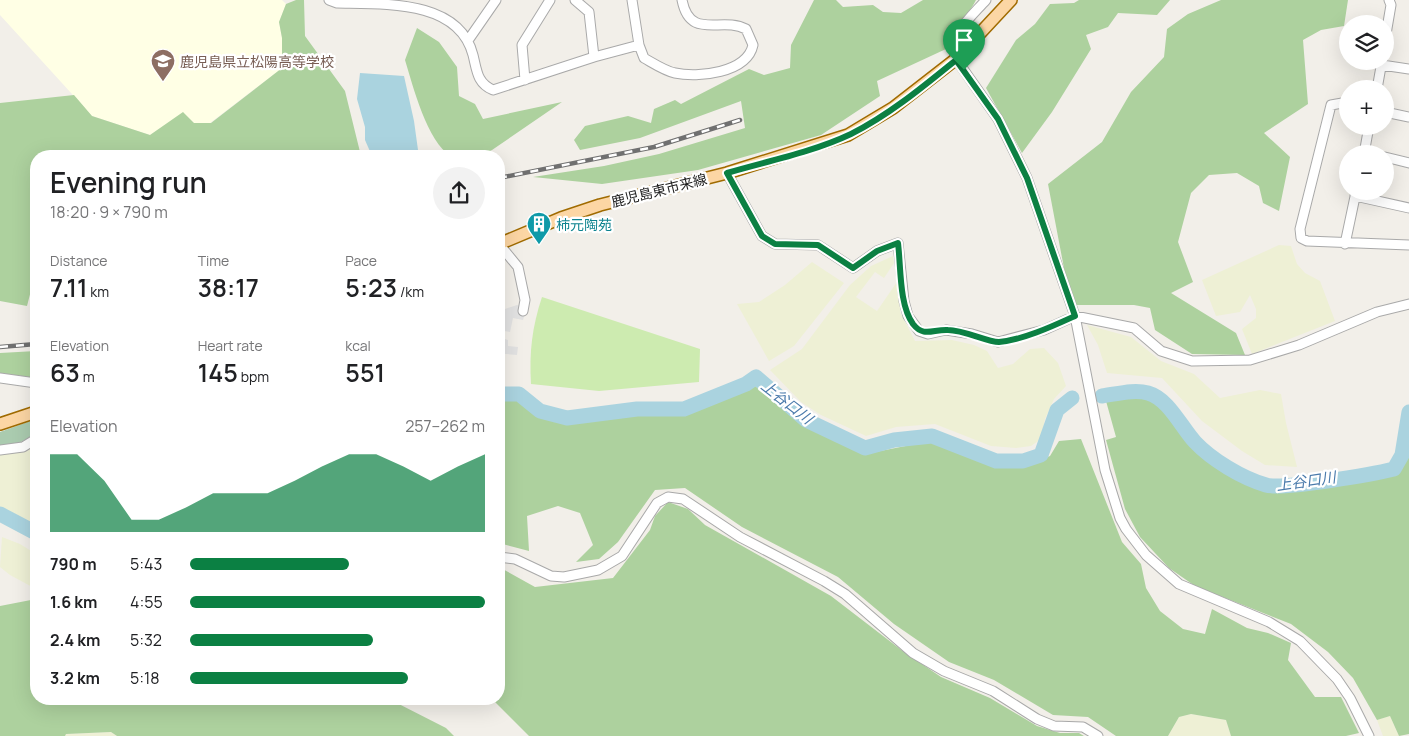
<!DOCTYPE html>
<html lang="en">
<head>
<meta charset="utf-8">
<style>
	body { margin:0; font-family:Manrope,"Noto Sans JP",sans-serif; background:#f2f2f2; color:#202124; height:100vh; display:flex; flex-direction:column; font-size:19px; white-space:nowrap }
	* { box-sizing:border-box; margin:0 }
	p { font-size:16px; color:#757577 }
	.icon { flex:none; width:28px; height:28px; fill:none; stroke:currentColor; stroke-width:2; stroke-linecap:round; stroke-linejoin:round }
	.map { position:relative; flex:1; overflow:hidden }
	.side { position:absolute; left:30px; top:150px; width:475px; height:555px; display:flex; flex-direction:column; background:#fff; border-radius:20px; box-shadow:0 5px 20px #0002 }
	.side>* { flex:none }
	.buttons { position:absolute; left:1339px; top:15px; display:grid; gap:10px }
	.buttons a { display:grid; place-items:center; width:55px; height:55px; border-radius:50%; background:#fff; box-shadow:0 5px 20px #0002; font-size:25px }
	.pin { position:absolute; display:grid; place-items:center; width:42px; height:42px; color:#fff; margin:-51px -21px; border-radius:50% 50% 50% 0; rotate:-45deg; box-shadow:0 0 5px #0007 }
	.pin .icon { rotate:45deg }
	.round { display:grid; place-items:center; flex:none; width:52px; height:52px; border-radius:26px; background:#f2f2f2 }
	.headline { display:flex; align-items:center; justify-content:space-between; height:85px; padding:0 20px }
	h1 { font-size:28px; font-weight:600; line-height:38px }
	.figures { display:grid; grid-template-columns:repeat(3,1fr); gap:8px; height:85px; padding:5px 20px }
	.figures div { display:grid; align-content:center }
	.figures b { font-size:25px; font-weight:600 }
	.figures small { font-size:14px; font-weight:400 }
	.figures p { font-size:14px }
	.chart { height:140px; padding:10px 20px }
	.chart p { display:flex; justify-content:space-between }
	.chart svg { width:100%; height:90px; margin-top:5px; fill:#0b8043; opacity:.7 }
	ul { padding:0 20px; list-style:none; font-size:16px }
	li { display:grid; grid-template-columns:80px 60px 1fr; align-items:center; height:38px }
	li i { height:12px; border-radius:6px; background:#0b8043 }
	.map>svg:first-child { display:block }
	.education { fill:#ffffe5 }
	.farmland { fill:#eef0d5 }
	.grass { fill:#cdebb0 }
	.forest { fill:#add19e }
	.cemetery { fill:#aacbaf }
	.parking { fill:#e2e2e2 }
	.water { fill:#aad3df }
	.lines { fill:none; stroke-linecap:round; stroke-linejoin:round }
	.river { stroke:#aad3df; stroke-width:15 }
	.minor-casing { stroke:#a9a9a9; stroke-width:11 }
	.major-casing { stroke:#a06b00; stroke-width:14 }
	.minor { stroke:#fff; stroke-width:9 }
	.major { stroke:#fcd6a4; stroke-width:11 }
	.rail-casing { stroke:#707070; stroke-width:4.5 }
	.rail { stroke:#fff; stroke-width:2.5; stroke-dasharray:8; stroke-linecap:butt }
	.route-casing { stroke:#fff; stroke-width:10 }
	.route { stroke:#0b8043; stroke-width:6 }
	.labels { text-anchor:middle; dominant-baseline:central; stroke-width:4.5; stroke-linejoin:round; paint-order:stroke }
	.education-label { font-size:14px; fill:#785e54; stroke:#fff; text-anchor:start }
	.street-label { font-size:14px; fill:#222; stroke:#fff }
	.culture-label { font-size:14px; fill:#0d838f; stroke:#fff; text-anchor:start }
	.water-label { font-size:15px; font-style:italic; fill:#4a7aab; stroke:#fff }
</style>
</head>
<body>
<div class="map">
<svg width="1409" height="736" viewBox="0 0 1409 736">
	<rect width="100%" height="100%" fill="#f2efe9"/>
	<path class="education" d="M0 0H282L286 4 279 22 282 38V68L210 123H194L183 113 150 135 92 116 0 15Z"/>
	<path class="farmland" d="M1279 245 1291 246 1297 264 1305 273 1320 281 1335 321 1252 354 1242 329 1256 318V309L1250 295 1240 312 1216 316 1202 280Z
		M893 256 894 263 884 278 875 272 856 297 877 311 899 279 900 312 915 341 952 340 974 345 987 351 998 368 1013 364 1030 349 1044 348 1058 363 1066 386 1054 399 1045 419 1041 439 1031 446 1016 448 991 446 935 424 896 427 866 436 821 415 801 402 770 370 802 349 850 285 871 266Z
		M812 262 844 283 794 346 769 361 737 304 759 302 785 285Z
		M1087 325 1131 337 1161 361 1194 374 1220 398 1260 390 1281 394 1286 423 1297 467 1265 465 1242 451 1202 421 1162 378 1107 373 1098 345Z
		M36 446V536L0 518V454L25 452Z
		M2 537 20 544 36 554V589L10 575 0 567Z
		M1191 714 1226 720 1231 736H1168L1179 717Z
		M1390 716 1399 736H1383L1377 720Z
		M111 732 117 736H65L66 734Z"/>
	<path class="grass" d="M542 297 700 349 699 382 599 391 531 384C529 353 532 327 542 297Z"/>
	<path class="forest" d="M296 0H304L305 36 345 91 361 156H36V271L27 306 0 301V103L74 95 92 116 150 135 183 112 194 123H211L282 68V38L279 22 286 4Z
		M814 0H836L843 7 873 5 883 12 901 13 923 0H976C967 18 951 29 946 49L877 81 880 96 821 135 698 170 602 184 533 177 604 166 659 154 745 128 741 101 640 138 580 150 574 140 585 126 628 116 651 123 654 109 675 100 681 104 749 69 764 75 790 68 791 45Z
		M1079 0H1170L1157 15 1118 13 1108 27 1086 35 1091 49 1052 112 1022 153 986 88 1016 40 1035 24 1050 4 1074 3Z
		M1221 0H1348L1344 26 1321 30 1303 40 1308 104 1264 133 1290 157 1279 211 1263 203 1259 186 1237 173 1209 175 1191 193 1178 242 1193 282 1171 293 1236 333 1245 355 1192 354 1155 330 1150 308 1134 305H1071L1048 184 1102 142 1131 92 1164 57 1167 29 1188 14Z
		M417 28 439 42 457 67 459 96 475 104 483 119 562 102 492 150 479 156H451C427 142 413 86 405 60Z
		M36 351V378L0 373V353Z
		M754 385 803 425 865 454 931 441 992 465 1020 468 1050 456 1059 441 1081 439 1122 542 1141 564 1146 588 1160 611 1183 629 1205 634 1212 609 1247 628 1268 633 1291 643 1288 660 1315 697H1341L1359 733 1346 736H1231L1226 720 1191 714 1179 717 1168 736H1116L1088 717 1053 715 994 680 949 662 894 624 838 577 742 527 685 488 655 490 618 542 599 559 576 562 593 545 580 513 558 506 527 516 529 551 499 543V399H515L539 416 568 424 640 414H690Z
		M1131 396H1146L1159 404 1192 444 1218 466 1253 486 1275 491 1391 476 1402 469 1409 455V734L1399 736 1390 716 1377 720 1353 678 1328 652 1291 624 1195 586 1169 568 1140 537 1125 509 1106 440 1116 437 1106 401Z
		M668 502 688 509 705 525 831 596 900 649 941 677 990 698 1037 726 1060 733H1079L1084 736H529L492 699H499V567L535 587 613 578 650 530 655 516Z
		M36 599V699H389L446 728 454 736H117L111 732 66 734 65 736H0V606Z"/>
	<path class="cemetery" d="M36 419V434L15 445 0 446V432Z"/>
	<path class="parking" d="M517 305 527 308 523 320 513 318 510 332 504 331 502 338 508 340V346L518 347 517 355 506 354 499 355V311Z"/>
	<path class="water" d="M360 73 404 76 414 121 418 150 399 156H372L365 140V127L357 99Z"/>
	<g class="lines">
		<path class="river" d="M499 394H519L540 411 567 418 637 409H684L746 384 756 377 806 420 865 448 894 440 932 436 996 461H1023L1041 455 1057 410 1072 398
			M1102 396C1117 394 1134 389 1148 393 1169 399 1181 427 1195 442 1212 460 1242 478 1266 485 1282 490 1374 474 1394 469L1402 455 1409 412
			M0 514 36 533"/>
		<defs>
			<path id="minor" d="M329 0 337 3C386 4 459 0 473 55 477 71 477 83 493 90L594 57 639 45
				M575 0 589 12 594 57
				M632 0 639 45 644 58C653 63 665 71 675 73 698 78 747 73 753 45L746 29C721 16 690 41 682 0
				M986 0C970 18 949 34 956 59L998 119 1027 178 1075 316 1105 470 1120 518 1126 529 1146 555 1179 584 1269 622 1300 641 1337 679 1350 698 1369 736
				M469 39 496 0
				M1385 40 1391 5 1389 0
				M1382 65 1409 69
				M525 80 522 45 550 0
				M1377 89 1382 61
				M1348 102 1331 105 1300 229 1301 238 1307 241 1409 245
				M1385 112 1409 117
				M1364 154 1369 126
				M1385 157 1409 163
				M727 173 762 236 775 244 818 245 853 268 877 251 898 243 904 301 908 316 919 331 928 334 946 330 972 334 998 342 1044 330 1075 316 1134 328 1161 351 1192 361 1250 360 1299 345 1377 312 1409 304
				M1355 196 1409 208
				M499 244 518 267 525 300 523 311
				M1345 244 1356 192
				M0 378 36 383
				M0 450 23 447 36 439
				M499 557 515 559 551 576 564 577 598 570 622 556 657 503 668 497 683 499 740 537 824 581 845 594 913 653 944 671 993 691 1037 719 1054 726 1083 727 1098 736"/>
			<path id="major" d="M499 244 561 218 600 205 727 173 848 135 893 108 956 59 1011 0
				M0 424 36 412"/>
		</defs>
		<use href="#minor" class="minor-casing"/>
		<use href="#major" class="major-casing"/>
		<use href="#minor" class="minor"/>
		<use href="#major" class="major"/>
		<defs>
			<path id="rail" d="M499 178 654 147 740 120
				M0 347 36 344"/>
		</defs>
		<use href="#rail" class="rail-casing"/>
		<use href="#rail" class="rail"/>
	</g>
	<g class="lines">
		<defs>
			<path id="route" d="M956 60 998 119 1027 178 1075 316C1053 326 1023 340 999 342 987 342 964 330 948 330 933 329 924 338 913 324 899 305 901 267 898 243L877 251 853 268 818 245 775 244 762 236 727 173C768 161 813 152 851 134 889 115 924 86 956 60Z"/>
		</defs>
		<use href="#route" class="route-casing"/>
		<use href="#route" class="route"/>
	</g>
	<defs>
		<symbol id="school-pin" viewBox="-11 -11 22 30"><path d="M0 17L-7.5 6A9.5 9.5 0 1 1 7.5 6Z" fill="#8d6e63" stroke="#fff"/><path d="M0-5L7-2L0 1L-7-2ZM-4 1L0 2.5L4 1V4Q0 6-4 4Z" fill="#fff"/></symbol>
		<symbol id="building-pin" viewBox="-11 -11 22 30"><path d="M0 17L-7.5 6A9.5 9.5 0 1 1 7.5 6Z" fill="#0f9aa8" stroke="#fff"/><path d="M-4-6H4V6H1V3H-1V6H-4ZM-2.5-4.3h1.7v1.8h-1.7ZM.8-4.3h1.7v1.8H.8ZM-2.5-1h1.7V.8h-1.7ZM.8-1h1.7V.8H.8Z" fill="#fff"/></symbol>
	</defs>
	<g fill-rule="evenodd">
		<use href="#school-pin" x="149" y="47" width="28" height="38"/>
		<use href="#building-pin" x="525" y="210" width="28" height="38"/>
	</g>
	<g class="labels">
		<g class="education-label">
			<text x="180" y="61">鹿児島県立松陽高等学校</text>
		</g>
		<g class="street-label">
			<text transform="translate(659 190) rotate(-14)">鹿児島東市来線</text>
		</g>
		<g class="culture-label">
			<text x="556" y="224">柿元陶苑</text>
		</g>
		<g class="water-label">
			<text transform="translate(787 402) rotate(38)">上谷口川</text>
			<text transform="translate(1306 481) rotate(-8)">上谷口川</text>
		</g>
	</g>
</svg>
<div class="buttons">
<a><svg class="icon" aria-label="layers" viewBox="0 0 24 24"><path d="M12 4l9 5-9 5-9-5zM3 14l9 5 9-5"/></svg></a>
<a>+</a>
<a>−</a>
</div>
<div class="pin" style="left:964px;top:70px;background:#1e9e55"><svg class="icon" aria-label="arrive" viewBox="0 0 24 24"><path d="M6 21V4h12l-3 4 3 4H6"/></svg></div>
<section class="side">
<div class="headline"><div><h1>Evening run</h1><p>18:20 · 9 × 790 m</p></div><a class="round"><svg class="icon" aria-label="share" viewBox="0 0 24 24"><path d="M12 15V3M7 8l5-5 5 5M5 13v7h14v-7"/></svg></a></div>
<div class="figures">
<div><p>Distance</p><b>7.11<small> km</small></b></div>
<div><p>Time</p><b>38:17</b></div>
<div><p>Pace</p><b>5:23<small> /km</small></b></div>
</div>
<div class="figures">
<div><p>Elevation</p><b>63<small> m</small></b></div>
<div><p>Heart rate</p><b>145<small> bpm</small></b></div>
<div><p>kcal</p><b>551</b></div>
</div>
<div class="chart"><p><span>Elevation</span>257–262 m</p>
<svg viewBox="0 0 160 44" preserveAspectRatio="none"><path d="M0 44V6L10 6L20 19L30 38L40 38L50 32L60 25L70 25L80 25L90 19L100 12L110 6L120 6L130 12L140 19L150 12L160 6V44z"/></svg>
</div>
<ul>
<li><b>790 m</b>5:43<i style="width:54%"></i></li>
<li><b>1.6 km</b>4:55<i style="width:100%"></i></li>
<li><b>2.4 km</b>5:32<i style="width:62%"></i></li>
<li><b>3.2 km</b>5:18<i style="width:74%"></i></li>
</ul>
</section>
</div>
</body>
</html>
